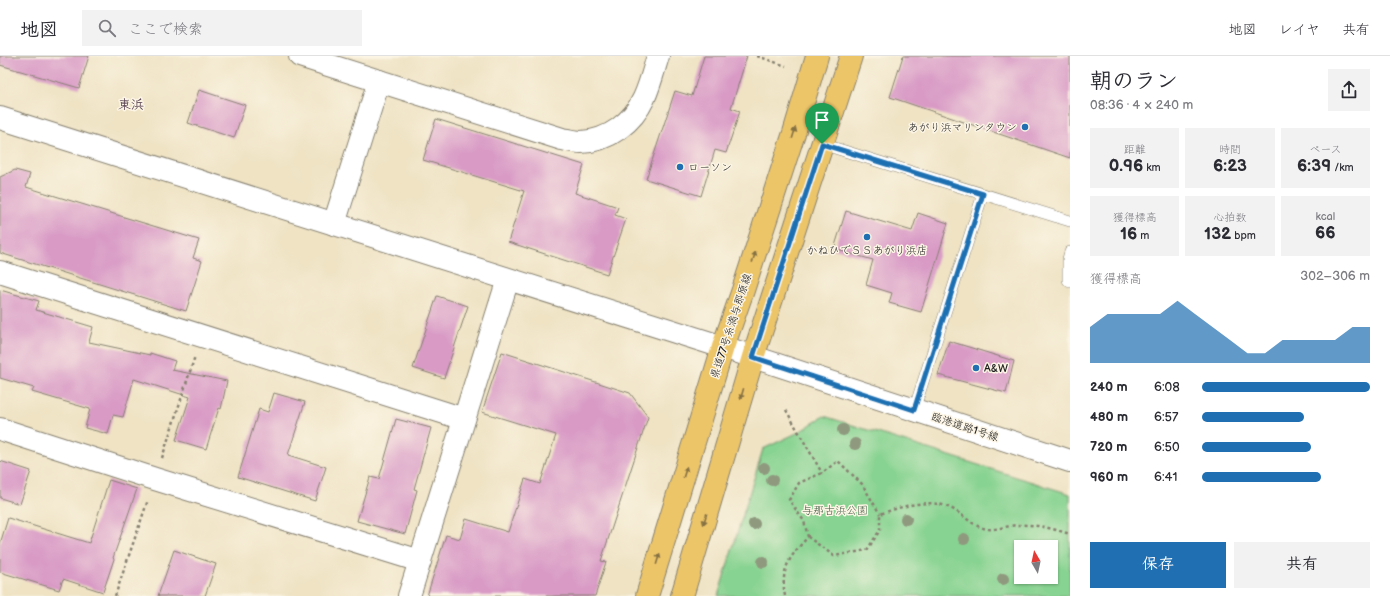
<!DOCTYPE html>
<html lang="ja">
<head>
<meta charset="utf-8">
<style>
	body { margin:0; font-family:"Balsamiq Sans","Klee One",sans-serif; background:#f2f2f3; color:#2b2b33; height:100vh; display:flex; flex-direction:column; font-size:15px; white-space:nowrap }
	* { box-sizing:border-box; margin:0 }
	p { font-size:13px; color:#7c7c81 }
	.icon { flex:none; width:22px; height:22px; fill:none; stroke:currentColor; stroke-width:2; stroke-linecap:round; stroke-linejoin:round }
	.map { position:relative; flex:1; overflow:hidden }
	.side { display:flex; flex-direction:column; background:#fff; width:320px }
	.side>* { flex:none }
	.needle { width:26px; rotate:351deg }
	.controls { position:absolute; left:1014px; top:484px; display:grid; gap:8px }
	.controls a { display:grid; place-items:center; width:44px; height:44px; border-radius:0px; background:#fff; box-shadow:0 1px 3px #0004; font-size:20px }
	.pin { position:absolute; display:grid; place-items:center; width:34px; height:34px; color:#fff; margin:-41px -17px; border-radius:50% 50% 50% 0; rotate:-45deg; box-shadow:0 0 4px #0007 }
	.pin .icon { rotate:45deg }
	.round { display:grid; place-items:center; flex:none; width:42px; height:42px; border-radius:0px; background:#f2f2f3 }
	.headline { display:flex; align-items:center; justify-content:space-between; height:68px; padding:0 20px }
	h1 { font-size:22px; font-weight:700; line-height:30px }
	.stats { display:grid; grid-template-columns:repeat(3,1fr); gap:6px; height:68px; padding:4px 20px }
	.stats div { display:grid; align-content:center; border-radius:0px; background:#f2f2f3; text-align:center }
	.stats b { font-size:17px; font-weight:700 }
	.stats small { font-size:11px; font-weight:400 }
	.stats p { font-size:11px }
	.chart { height:112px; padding:8px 20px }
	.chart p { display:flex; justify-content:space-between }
	.chart svg { width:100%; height:72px; margin-top:4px; fill:#1f6fb2; opacity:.7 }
	.cta { display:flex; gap:8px; margin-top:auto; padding:8px 20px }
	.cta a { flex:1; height:46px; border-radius:0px; background:#1f6fb2; color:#fff; font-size:16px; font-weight:700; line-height:46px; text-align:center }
	.cta a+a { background:#f2f2f3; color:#2b2b33 }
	ul { padding:0 20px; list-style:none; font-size:13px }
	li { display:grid; grid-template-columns:64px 48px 1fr; align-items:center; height:30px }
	li i { height:10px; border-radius:5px; background:#1f6fb2 }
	header { display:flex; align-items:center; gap:24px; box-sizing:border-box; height:56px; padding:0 20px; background:#fff; border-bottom:1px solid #e1e1e2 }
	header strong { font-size:19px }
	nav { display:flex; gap:22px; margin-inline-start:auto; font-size:14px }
	.search { width:280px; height:36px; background:#f2f2f3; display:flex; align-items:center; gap:10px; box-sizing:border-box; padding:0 14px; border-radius:0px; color:#7c7c81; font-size:15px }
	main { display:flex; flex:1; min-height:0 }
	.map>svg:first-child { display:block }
	.green { fill:#87d391; stroke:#527856; fill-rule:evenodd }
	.building { fill:#d99bc6 }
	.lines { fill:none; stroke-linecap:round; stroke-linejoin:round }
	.service-casing { stroke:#868070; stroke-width:12 }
	.minor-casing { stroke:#868070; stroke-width:24 }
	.tertiary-casing { stroke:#868070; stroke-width:24 }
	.primary-casing { stroke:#868070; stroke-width:24 }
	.path { stroke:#868070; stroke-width:2.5; stroke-dasharray:3 3; stroke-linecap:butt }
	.service { stroke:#fff; stroke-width:11 }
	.minor { stroke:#fff; stroke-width:22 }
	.tertiary { stroke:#fff; stroke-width:22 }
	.primary { stroke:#edc569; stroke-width:22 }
	.tree { fill:#8f997e }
	.oneway { fill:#847042 }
	.route-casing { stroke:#fff; stroke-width:8 }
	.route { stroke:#1f6fb2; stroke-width:5 }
	.poi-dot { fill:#1f6fb2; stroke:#fcf5e5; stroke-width:1.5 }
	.labels { text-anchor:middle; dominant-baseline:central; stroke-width:3; stroke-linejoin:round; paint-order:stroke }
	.poi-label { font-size:11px; fill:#1c1c1c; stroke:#fcf5e5; text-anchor:start }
	.street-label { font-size:11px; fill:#1c1c1c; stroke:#fcf5e5 }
	.park-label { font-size:11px; fill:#415c45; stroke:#fcf5e5 }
	.quarter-label { font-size:13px; font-weight:bold; fill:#5e4858; stroke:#fcf5e5 }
</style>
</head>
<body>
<header>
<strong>地図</strong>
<div class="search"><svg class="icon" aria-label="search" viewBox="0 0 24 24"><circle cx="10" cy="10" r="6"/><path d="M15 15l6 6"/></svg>ここで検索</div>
<nav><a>地図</a><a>レイヤ</a><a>共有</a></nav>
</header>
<main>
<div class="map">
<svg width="1070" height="540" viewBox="0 0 1070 540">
	<rect width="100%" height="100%" fill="#fcf5e5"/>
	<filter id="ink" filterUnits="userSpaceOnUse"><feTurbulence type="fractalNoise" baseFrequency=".025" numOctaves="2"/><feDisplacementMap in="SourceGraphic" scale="8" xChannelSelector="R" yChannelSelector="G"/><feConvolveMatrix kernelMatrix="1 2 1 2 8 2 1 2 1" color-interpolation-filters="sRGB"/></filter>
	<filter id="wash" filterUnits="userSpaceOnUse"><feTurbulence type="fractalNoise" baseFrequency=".012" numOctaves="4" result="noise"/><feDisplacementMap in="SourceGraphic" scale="16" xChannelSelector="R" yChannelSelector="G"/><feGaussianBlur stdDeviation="0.9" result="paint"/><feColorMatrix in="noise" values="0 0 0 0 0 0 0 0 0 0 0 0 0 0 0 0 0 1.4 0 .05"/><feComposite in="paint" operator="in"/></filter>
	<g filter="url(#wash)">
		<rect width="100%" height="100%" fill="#efe3c4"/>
		<path class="green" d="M824 360 1070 438V540H718L763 393 799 376ZM1021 491H1051V521H1021Z"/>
		<g id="blocks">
			<path class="building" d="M0 0H89L79 32 0 9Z
				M704 0H747L731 52 740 55 726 97 715 94 701 140 646 123 675 35 692 40Z
				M903 0H1070V102L890 41Z
				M199 34 245 49 234 82 188 67Z
				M436 63 584 109 575 137 618 151 615 159 626 163 607 218 508 186 524 135 423 104Z
				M15 114 30 118 26 131 199 184 193 202 202 205 186 255 0 197V121Z
				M846 155 912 175 918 157 948 167 921 256 889 247 892 237 866 229 873 204 834 193Z
				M0 234 39 245 36 254 93 271 89 286 150 299V297L175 305 172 314 227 325 221 353 219 352 206 393 176 384 190 341 134 323 123 361 113 359 108 378 85 372 90 353 32 336 34 332 0 322Z
				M437 240 468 250 444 322 413 312Z
				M949 285 1014 305 1006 337 938 319Z
				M502 296 630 337 648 361 601 505 606 506 595 540H427L446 479 460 483 466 463 508 476 525 423 540 428 556 379 482 356Z
				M274 337 305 346 288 399 326 411 315 445 238 421 259 353 268 356Z
				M396 363 431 372 414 433 417 434 405 478 357 465 370 421 379 423Z
				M0 405 31 415 20 448 0 442Z
				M109 424 137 433 113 502 114 503 103 536 63 523 59 534 0 516V488L8 462 89 487Z
				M174 494 216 508 205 540H158Z"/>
		</g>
	</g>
	<g filter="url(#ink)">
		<use href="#blocks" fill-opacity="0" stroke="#868070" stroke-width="1"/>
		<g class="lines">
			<defs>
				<path id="service" d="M822 88 1070 165
					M1070 196 1068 203V224L1070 226
					M914 354 983 138"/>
				<path id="minor" d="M334 168 379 25
					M0 373 155 423 420 505"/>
				<path id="tertiary" d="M300 0 562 83C568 84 575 86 581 86 609 85 633 66 644 42 650 29 654 13 658 0
					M0 62 723 291 1070 405
					M0 216 464 363
					M409 540 508 223"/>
				<path id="primary" d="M647 540 723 291 743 234 794 77 817 0
					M682 540 753 301 851 0"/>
			</defs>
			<use href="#service" class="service-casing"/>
			<use href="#minor" class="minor-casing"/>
			<use href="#tertiary" class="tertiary-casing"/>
			<use href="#primary" class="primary-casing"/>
			<path class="path" d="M757 0 786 10
				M786 354 822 417
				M162 402 195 300
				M808 481 804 465 789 444 799 427 822 417 838 405 862 428 880 458
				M115 540 148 444
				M785 540C780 513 790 500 808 481L834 500 867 494 880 474V458C900 451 927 442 948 451 963 457 972 471 988 473 998 474 1009 469 1019 469 1036 468 1054 473 1070 478"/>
			<use href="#service" class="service"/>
			<use href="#minor" class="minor"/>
			<use href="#tertiary" class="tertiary"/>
			<use href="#primary" class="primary"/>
		</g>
		<g class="tree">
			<circle cx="843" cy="374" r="6"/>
			<circle cx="855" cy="388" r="6"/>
			<circle cx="764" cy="412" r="6"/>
			<circle cx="772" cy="424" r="6"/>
			<circle cx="906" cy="463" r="6"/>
			<circle cx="754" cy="468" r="6"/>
			<circle cx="964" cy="483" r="6"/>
			<circle cx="763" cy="506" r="6"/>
			<circle cx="1003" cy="523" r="6"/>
		</g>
		<defs><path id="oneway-solid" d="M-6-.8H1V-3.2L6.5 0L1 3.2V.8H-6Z"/></defs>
		<g class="oneway">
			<use href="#oneway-solid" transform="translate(794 77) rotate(-73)"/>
			<use href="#oneway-solid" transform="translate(754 201) rotate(-72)"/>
			<use href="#oneway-solid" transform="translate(742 338) rotate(106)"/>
			<use href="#oneway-solid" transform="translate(685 416) rotate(-73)"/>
			<use href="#oneway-solid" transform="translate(705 463) rotate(107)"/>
			<use href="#oneway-solid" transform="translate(658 503) rotate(-73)"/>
		</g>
	</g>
	<g class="lines" filter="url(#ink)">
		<defs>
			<path id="route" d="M822 88 983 138 914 354 753 301Z"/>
		</defs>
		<use href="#route" class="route-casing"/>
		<use href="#route" class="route"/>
	</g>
	<g class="poi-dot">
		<circle cx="1025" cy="71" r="4"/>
		<circle cx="680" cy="111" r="4"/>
		<circle cx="867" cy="181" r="4"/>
		<circle cx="976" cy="312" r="4"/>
	</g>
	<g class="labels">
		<g class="poi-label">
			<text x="1017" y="71" text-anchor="end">あがり浜マリンタウン</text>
			<text x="688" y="111">ローソン</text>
			<text x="867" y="194" text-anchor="middle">かねひでＳＳあがり浜店</text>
			<text x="984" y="312">A&amp;W</text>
		</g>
		<g class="street-label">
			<text transform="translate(731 270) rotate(-72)">県道77号糸満与那原線</text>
			<text transform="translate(965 371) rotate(18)">臨港道路1号線</text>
		</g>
		<g class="park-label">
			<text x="835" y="454">与那古浜公園</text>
		</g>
		<g class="quarter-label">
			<text x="131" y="49">東浜</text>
		</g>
	</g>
</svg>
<div class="controls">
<a><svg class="needle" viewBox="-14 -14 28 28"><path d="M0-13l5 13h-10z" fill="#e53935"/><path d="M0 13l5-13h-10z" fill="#7c7c81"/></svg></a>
</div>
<div class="pin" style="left:822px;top:88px;background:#1e9e55"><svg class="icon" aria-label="arrive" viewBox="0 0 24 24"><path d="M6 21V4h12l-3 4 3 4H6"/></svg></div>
</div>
<section class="side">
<div class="headline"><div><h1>朝のラン</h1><p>08:36 · 4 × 240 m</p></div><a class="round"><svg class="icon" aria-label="share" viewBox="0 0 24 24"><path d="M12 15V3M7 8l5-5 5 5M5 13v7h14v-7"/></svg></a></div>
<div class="stats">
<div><p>距離</p><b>0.96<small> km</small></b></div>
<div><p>時間</p><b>6:23</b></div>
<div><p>ペース</p><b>6:39<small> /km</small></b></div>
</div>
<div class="stats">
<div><p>獲得標高</p><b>16<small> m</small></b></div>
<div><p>心拍数</p><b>132<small> bpm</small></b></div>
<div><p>kcal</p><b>66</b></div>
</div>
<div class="chart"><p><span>獲得標高</span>302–306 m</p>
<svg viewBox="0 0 160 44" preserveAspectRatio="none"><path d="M0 44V22L10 14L20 14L30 14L40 14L50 6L60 14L70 22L80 30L90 38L100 38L110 30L120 30L130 30L140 30L150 22L160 22V44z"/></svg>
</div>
<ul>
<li><b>240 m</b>6:08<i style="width:100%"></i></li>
<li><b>480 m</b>6:57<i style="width:61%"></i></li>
<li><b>720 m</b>6:50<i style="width:65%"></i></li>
<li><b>960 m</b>6:41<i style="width:71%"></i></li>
</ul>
<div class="cta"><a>保存</a><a>共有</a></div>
</section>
</main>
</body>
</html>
